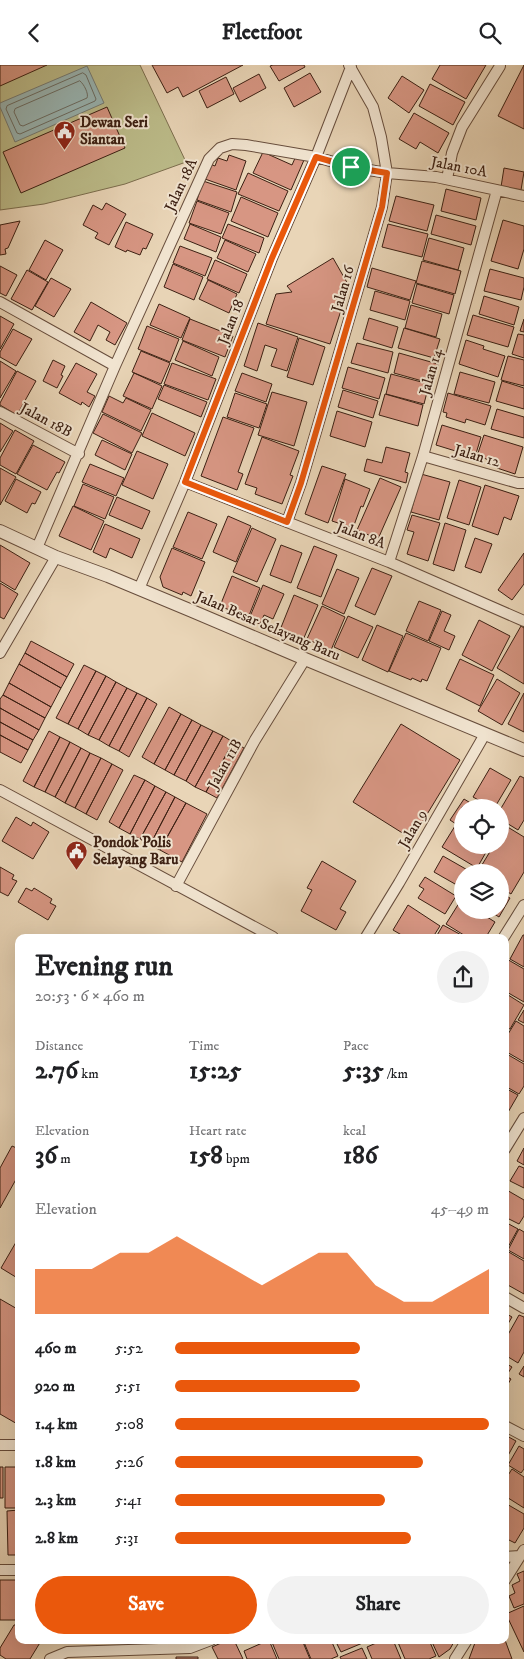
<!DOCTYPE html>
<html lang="en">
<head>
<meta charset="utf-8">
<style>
	body { margin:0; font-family:"IM FELL DW Pica",serif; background:#f2f2f2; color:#202124; height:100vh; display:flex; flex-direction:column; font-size:19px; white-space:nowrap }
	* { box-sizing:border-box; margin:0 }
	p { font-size:16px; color:#757577 }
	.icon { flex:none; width:28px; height:28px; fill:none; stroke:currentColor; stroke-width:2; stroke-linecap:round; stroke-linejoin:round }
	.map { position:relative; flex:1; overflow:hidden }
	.side { position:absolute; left:15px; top:869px; width:494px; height:710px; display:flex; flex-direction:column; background:#fff; border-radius:10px; box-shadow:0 5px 20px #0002 }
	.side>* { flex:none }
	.buttons { position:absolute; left:454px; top:734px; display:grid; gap:10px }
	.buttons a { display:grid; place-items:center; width:55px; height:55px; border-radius:50%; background:#fff; box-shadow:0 5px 20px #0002; font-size:25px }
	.pin { position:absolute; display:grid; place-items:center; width:42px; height:42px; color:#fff; margin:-21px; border:2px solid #fff; border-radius:50%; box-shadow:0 1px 5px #0007 }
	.round { display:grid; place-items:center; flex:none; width:52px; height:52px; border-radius:26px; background:#f2f2f2 }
	.overview { display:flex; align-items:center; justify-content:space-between; height:85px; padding:0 20px }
	h1 { font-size:28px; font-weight:700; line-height:38px }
	.metrics { display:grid; grid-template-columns:repeat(3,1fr); gap:8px; height:85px; padding:5px 20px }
	.metrics div { display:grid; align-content:center }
	.metrics b { font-size:25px; font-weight:700 }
	.metrics small { font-size:14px; font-weight:400 }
	.metrics p { font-size:14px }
	.chart { height:140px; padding:10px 20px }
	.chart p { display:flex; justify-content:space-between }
	.chart svg { width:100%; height:90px; margin-top:5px; fill:#ea580c; opacity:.7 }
	.primary-button { display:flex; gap:10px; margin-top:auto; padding:10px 20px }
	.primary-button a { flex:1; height:58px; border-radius:30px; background:#ea580c; color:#fff; font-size:20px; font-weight:700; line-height:58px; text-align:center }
	.primary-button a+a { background:#f2f2f2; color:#202124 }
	ul { padding:0 20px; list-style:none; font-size:16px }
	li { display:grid; grid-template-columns:80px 60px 1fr; align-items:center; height:38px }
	li i { height:12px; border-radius:6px; background:#ea580c }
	header { display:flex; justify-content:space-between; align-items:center; height:65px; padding:0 20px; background:#fff; font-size:22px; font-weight:700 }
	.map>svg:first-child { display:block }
	.green { fill:#bcbc8a; stroke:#7c6e4e }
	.water { fill:#99b7b6; stroke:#747b75 }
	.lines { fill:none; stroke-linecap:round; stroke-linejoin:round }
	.shore { stroke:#6a6c64; stroke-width:1 }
	.building { fill:#d79683; stroke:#3c2013 }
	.minor-casing { stroke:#674d3c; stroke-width:12 }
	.tertiary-casing { stroke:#674d3c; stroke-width:14 }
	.minor { stroke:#f1e4d0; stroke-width:10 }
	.tertiary { stroke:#f1e4d0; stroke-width:12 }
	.route-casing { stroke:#fff; stroke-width:10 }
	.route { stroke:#ea580c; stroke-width:6 }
	.labels { text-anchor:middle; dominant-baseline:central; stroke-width:4; stroke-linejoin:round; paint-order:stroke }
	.poi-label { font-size:15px; font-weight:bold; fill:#3c2013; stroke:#f1e4d0; text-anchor:start }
	.street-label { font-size:15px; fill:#3c2013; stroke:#f1e4d0 }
</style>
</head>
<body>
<header><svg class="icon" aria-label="back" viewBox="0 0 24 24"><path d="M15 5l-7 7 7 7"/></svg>Fleetfoot<svg class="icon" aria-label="search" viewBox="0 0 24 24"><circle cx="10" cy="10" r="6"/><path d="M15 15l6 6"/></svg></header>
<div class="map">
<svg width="524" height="1594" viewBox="0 0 524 1594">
	<rect width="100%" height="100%" fill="#e9d5b7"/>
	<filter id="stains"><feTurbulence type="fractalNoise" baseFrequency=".004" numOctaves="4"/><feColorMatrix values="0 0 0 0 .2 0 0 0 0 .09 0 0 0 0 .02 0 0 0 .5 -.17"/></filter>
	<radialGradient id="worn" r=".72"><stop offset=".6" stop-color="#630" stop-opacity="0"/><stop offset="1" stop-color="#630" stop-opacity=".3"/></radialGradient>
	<path class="green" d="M0 0H140L186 97 125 119 44 139 0 145Z"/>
	<path class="water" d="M87 1 104 38 15 77 0 42V38Z"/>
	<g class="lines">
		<path class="shore" d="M83 8 86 10 96 34 95 36 20 69 17 68 6 44 7 41Z
			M80 16C84 19 89 29 87 33L23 61 20 60 14 47 15 44Z"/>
	</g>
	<path class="building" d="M0 0H47L0 21Z
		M152 0H243L183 32 178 22 167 28Z
		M273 0H304L305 2 279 16 270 1Z
		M440 0H486L466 34 432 14Z
		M524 0V64L498 51Z
		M310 8 321 27 294 42 284 23Z
		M259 9 266 23 240 37 233 23Z
		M402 11 424 25 409 48 388 33Z
		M226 12 234 29 207 43 199 26Z
		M430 19 465 37 453 60 419 41Z
		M107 42 125 83 21 128 3 87Z
		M414 48 449 68 438 88 420 77 416 84 399 74Z
		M263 87 292 100 296 91 304 95 291 125 253 108Z
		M229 90 246 96 236 125 205 114 210 99 215 101 218 93 227 96Z
		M504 103 524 107 521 125 501 122Z
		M248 108 288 126 279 146 238 129Z
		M203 116 237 127 231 147 197 135Z
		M446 124 481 133 476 155 441 146Z
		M396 131 434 140 427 166 389 156Z
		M241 132 278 148 268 172 231 156Z
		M197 136 229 148 221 169 189 158Z
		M106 138 126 149 109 180 95 173 98 168 83 160 93 140 102 145Z
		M436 150 476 161 471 180 431 169Z
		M503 155 524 161V184L518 204 491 196Z
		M20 156 8 183 5 184 6 189 0 190V160Z
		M126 157 153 169 146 184 143 183 140 190 127 185 126 187 115 182Z
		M190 159 221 172 216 187 184 174Z
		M228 159 264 173 259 188 222 173Z
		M388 159 428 169 422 192 382 182Z
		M429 173 464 183 458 205 423 195Z
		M45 175 63 185 46 215 29 205Z
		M225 175 256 189 248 207 217 193Z
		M180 181 212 193 205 211 173 198Z
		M333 193 349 221 330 279 266 259 276 229 292 227 287 221Z
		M215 195 247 209 239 228 207 214Z
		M422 196 461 206 455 229 416 218Z
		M173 199 203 212 194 235 164 222Z
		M0 201 17 210 6 231 0 228Z
		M372 203 416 216 410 235 367 222Z
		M490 204 524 213V222L521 235 484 226Z
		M27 205 48 217 32 245 11 234Z
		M51 213 71 224 54 252 35 241Z
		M208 215 237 229 229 248 199 234Z
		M417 219 454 230 449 249 412 238Z
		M375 226 410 236 405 255 370 245Z
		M484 231 519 242 514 260 479 249Z
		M91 237 127 258 115 280 106 275 110 267 98 260 90 276 74 267Z
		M159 239 190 253 181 273 150 260Z
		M411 240 442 249 436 272 405 263Z
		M473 250 514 262 508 282 467 270Z
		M0 251 14 259 0 284Z
		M369 253 398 262 392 283 363 274Z
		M190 254 233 271 225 292 182 275Z
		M524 254V267L520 266Z
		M258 258 298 272 287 306 271 301 277 284 265 280 257 306 244 301Z
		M147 261 179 274 170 297 138 284Z
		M404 263 440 274 434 293 398 283Z
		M13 264 32 274 16 301 0 292V287Z
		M518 269 524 270V293L512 289Z
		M299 273 325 282 313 320 287 312Z
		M466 275 484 281 483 284 505 291 498 312 459 299Z
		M183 276 219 292 212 311 175 295Z
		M357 278 393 287 388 308 351 298Z
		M141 286 170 298 161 319 132 307Z
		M399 288 438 299 433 319 394 308Z
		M508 291 524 295V321L501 315Z
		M53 295 65 301 61 310 63 311 57 323 43 316Z
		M0 296 16 306 0 333Z
		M76 298 97 309 87 327 95 331 89 342 82 337 81 340 59 328Z
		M172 298 216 314 208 335 164 319Z
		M348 302 385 313 379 334 342 323Z
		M17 306 36 316 17 350 0 340V338Z
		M460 307 495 317 489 338 454 329Z
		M134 308 162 321 152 344 123 331Z
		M242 308 272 319 266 337 235 326Z
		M391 309 429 319 424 339 386 329Z
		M502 316 524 323V344L496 336Z
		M164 320 207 337 201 352 158 334Z
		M343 325 378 336 373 353 338 342Z
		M272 327 307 337 294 381 258 370Z
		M235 328 267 339 259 363 227 352Z
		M448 328 491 341 485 360 466 354 465 358 446 352 447 348 443 347Z
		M385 329 423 340 418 361 379 350Z
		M109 331 123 338 126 333 151 345 141 366 102 347Z
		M497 344 524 352V373L491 364Z
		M337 346 372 357 365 382 330 371Z
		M152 348 195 368 185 391 142 371Z
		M103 349 142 368 132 388 93 368Z
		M223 352 254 363 238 407 243 409 237 425 201 411Z
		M0 358 13 366 0 387Z
		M442 360 481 372 475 392 436 380Z
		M15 365 34 376 16 409 0 400V393Z
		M484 370 523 382 515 409 497 403 499 398 477 391Z
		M262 372 299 386 290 410 293 411 282 439 255 429 257 423 245 419Z
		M102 375 132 389 125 405 95 390Z
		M33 380 65 397 59 408 57 407 47 425 17 409Z
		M386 382 410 388 405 407 408 408 406 418 364 406 367 394 382 398Z
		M137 386 168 399 153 434 122 420Z
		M90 399 124 413 116 431 82 417Z
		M322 401 346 409 328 458 305 449Z
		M0 403 16 412 0 440Z
		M421 409 450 417 439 455 411 447Z
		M380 413 401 422 378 474 357 465Z
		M16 414 41 427 35 439 32 438 27 448 5 436Z
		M345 414 370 424 363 442 361 441 353 463 332 456Z
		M459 415 481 422 469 460 447 453Z
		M83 419 114 432 105 454 74 441Z
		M485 420 519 431 511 455 504 452 498 470 472 461Z
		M117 432 150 446 142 464 109 450Z
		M73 441 104 456 91 485 59 471Z
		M188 447 217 459 202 494 173 482Z
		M412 450 440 458 428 496 407 489 414 467 407 465Z
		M228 451 251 461 236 497 213 487Z
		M445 458 466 465 454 506 433 499Z
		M105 459 140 474 132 493 110 483 106 493 93 487Z
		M252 463 276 474 257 517 233 507Z
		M475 473 492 479 481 508 465 502Z
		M0 480 30 498 15 525 0 516Z
		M281 480 302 488 291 518 270 510Z
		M314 481 337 490 321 532 297 523Z
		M172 483 205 497 191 531 183 527 182 530 163 522 160 512Z
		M524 488V519L512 535 498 525Z
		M372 503 392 511 375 550 355 541Z
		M337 504 359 513 344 549 322 539Z
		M232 511 260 523 248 553 220 541Z
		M0 518 18 529 4 554 0 552Z
		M263 520 284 529 273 554 264 550 260 559 249 554Z
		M294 530 318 540 303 575 280 565Z
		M419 536 441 545 428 576 406 566Z
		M322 541 345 552 331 585 307 574Z
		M442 546 451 550 444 566 455 571 449 585 429 576Z
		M348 551 373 562 358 593 334 582Z
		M479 555 510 571 492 606 462 590Z
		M377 560 403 571 388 607 362 595Z
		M521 561 524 563V619L497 603Z
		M406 568 441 583 427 616 422 614 421 617 412 613 411 615 389 606Z
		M31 576 74 599 67 612 25 588Z
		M25 588 67 612 61 623 19 599Z
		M460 594 494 610 480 641 446 624Z
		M19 599 61 623 51 642 9 618Z
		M84 600 96 606 68 659 56 653Z
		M96 606 106 611 78 664 68 659Z
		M106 611 116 617 88 670 78 664Z
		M497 614 520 628 502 660 478 646Z
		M116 617 127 623 99 675 88 670Z
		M9 618 51 642 45 653 3 630Z
		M127 623 137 628 109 681 99 675Z
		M137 628 147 633 119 686 109 681Z
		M524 628V667L508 659Z
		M3 630 45 653 39 665 0 643V634Z
		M147 633 157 639 129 692 119 686Z
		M169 642 181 649 154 699 142 692Z
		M0 643 39 665 33 675 0 657Z
		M181 649 192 655 165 705 154 699Z
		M192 655 201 660 174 710 165 705Z
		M0 657 33 675 28 685 0 670Z
		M401 659 460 695 412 774 353 737Z
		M201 660 213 666 186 716 174 710Z
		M49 666 60 672 34 722 23 716Z
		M213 666 223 671 195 722 186 716Z
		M0 670 28 685 21 698 0 687Z
		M223 671 233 677 206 727 195 722Z
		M60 672 70 677 45 727 34 722Z
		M70 677 81 683 55 732 45 727Z
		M233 677 244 683 217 733 206 727Z
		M81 683 90 688 65 738 55 732Z
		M90 688 101 693 75 743 65 738Z
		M101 693 112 699 86 749 75 743Z
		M112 699 123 705 97 755 86 749Z
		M490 703 511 715 495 742H491L473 732Z
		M134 710 145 715 119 763 109 757Z
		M520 711 524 713V755L518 765 500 754V745Z
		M145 715 155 721 130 769 119 763Z
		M155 721 166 727 140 774 130 769Z
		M166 727 175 732 150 780 140 774Z
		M175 732 186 738 160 785 150 780Z
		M464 734 477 742H462V763L450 755Z
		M186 738 207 749 182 797 160 785Z
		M16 752 31 761 33 757 49 767 33 794 2 776Z
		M455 761 462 765V780H486L489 782 477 803 442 782Z
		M506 761 524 772V807L511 829 500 822V808H477L494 780H500V770Z
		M443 791 471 807 462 808V823L434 807Z
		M322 796 356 816 340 844 346 847 336 865 301 846 312 825 307 823Z
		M0 802 14 810 12 814 17 816 8 831 0 827Z
		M425 812 456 831 445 849 418 833 424 824 419 821Z
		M26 823 32 826 34 823 52 834 50 838 56 841 48 855 18 837Z
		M500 827 510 833 499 852 488 845H500Z
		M461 835 462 836V845H476L495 857 486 872H467L446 859Z
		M408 840 440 861 433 872H405L393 865Z
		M443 860 465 872H436Z
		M523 870H524V902L510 894Z
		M505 893 524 904V937L505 926Z
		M505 928 524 940 510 964 505 962Z
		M524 945V958L518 955Z
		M516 956 524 961V997L505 986V974Z
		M505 988 524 999V1021L519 1029 505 1021Z
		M505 1023 518 1030 507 1049 505 1048Z
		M12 1081 19 1084V1109L0 1143V1103Z
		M524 1083V1100L517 1096Z
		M519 1101 524 1103V1123L510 1116Z
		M505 1124 524 1135V1151L519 1159 505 1152Z
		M505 1157 518 1164 507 1184 505 1183Z
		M519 1164 524 1167V1194L508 1185Z
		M19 1172V1214L1 1203Z
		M507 1186 524 1196V1229L506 1219 508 1214 505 1212V1189Z
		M0 1234 19 1245V1360L0 1349Z
		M505 1248 512 1252 505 1264Z
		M519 1250 524 1252V1287L518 1298 505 1290V1275Z
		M505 1298 512 1302 506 1311 511 1314 505 1324Z
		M524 1301V1312L519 1309Z
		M505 1370 516 1376 505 1396Z
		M519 1381 524 1384V1404L521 1408 508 1400Z
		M0 1402H3V1433H0Z
		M5 1402H19V1443H5Z
		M512 1404 524 1412V1443L505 1431V1415Z
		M505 1438 524 1449V1463L515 1478 505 1473Z
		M19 1445V1490H8L7 1446Z
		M524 1506V1539L514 1543 509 1531 515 1528 512 1520 520 1516 517 1509Z
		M0 1515H19V1555H0Z
		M524 1541V1587L506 1549Z
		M18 1556 19 1575 41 1576 30 1594H6L0 1590V1583L14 1560H15Z
		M228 1575H234L243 1594H218L212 1582Z
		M269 1575 277 1594H247L244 1586Z
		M271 1575H302L310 1594H279Z
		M303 1575H331L338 1591 331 1594H311Z
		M335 1575H365V1577L341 1587Z
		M383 1575H393L401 1594H372L367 1582Z
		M397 1575H429L436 1591 429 1594H405Z
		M431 1575H455L450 1584 439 1592Z
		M476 1575H505L512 1594H469Z
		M362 1583 367 1594H341L340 1592Z
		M176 1592H198V1594H176Z"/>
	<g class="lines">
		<defs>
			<path id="minor" d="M447 114 452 88 462 62 500 1
				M0 237 115 301
				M0 347 79 389
				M423 391 518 418H524
				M185 417 389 497 524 556
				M287 457 301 418 382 142 387 108 381 72 373 42 349 0
				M37 483 115 301 209 94 220 83 232 79 246 80 316 92 351 102 387 108 436 112 524 131
				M389 497 423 391 497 125
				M139 524 185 417 272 193 316 92 351 2
				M0 588 56 492
				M0 725 273 872
				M176 821 255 675 305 594
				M366 872 399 818 485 669
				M504 872 524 840
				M505 1084 524 1053
				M505 1232 524 1243
				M505 1361 524 1371
				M0 1380H19
				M505 1492 520 1491
				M0 1505H19
				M505 1515 524 1485
				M50 1594 67 1587 190 1583 211 1575
				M455 1594 467 1575"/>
			<path id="tertiary" d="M0 466 56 492 108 511 192 546 305 594 524 685"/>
		</defs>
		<use href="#minor" class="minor-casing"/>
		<use href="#tertiary" class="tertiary-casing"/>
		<use href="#minor" class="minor"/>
		<use href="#tertiary" class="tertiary"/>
	</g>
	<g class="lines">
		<defs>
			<path id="route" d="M316 92 351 102 387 108 382 142 301 418 287 457 185 417 272 193Z"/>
		</defs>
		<use href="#route" class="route-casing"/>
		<use href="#route" class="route"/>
	</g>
	<defs>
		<symbol id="civic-pin" viewBox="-11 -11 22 30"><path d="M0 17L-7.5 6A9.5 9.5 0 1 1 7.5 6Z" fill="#8f2418" stroke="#f1e4d0"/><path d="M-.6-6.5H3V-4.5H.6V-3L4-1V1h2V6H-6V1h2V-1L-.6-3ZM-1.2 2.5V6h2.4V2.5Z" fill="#fff"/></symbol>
	</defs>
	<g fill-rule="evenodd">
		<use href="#civic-pin" x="52" y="54" width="25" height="34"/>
		<use href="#civic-pin" x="64" y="774" width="25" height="34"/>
	</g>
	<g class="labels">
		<g class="poi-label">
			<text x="80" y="57">Dewan Seri<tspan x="80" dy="17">Siantan</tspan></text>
			<text x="93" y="777">Pondok Polis<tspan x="93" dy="17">Selayang Baru</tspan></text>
		</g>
		<g class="street-label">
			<text transform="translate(459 102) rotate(11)">Jalan 10A</text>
			<text transform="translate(181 120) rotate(-65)">Jalan 18A</text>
			<text transform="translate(343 224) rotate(-74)">Jalan 16</text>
			<text transform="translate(231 257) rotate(-69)">Jalan 18</text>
			<text transform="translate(431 307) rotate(-74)">Jalan 14</text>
			<text transform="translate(46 355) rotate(28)">Jalan 18B</text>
			<text transform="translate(477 391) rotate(16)">Jalan 12</text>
			<text transform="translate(361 470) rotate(21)">Jalan 8A</text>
			<text transform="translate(268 561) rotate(23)">Jalan Besar Selayang Baru</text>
			<text transform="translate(225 699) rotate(-61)">Jalan 11B</text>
			<text transform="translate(413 764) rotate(-60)">Jalan 9</text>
		</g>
	</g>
	<rect width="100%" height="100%" filter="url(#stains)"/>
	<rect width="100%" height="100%" fill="url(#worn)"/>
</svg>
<div class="buttons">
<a><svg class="icon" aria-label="locate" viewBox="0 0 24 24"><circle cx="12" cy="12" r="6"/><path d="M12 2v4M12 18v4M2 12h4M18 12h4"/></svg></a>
<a><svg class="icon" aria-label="layers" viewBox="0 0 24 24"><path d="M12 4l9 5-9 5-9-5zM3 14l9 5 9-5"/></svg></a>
</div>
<div class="pin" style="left:351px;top:102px;background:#1e9e55"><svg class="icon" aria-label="arrive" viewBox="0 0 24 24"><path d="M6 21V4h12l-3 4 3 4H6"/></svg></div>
<section class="side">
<div class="overview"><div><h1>Evening run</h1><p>20:53 · 6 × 460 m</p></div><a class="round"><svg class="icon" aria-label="share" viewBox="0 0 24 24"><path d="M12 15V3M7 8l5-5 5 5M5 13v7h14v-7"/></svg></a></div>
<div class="metrics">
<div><p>Distance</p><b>2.76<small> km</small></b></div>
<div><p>Time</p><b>15:25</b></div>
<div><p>Pace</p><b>5:35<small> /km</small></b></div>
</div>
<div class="metrics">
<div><p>Elevation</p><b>36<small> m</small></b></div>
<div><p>Heart rate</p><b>158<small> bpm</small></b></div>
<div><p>kcal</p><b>186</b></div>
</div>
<div class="chart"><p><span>Elevation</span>45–49 m</p>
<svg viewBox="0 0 160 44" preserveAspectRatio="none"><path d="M0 44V22L10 22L20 22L30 14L40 14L50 6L60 14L70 22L80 30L90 22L100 14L110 14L120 30L130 38L140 38L150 30L160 22V44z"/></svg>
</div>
<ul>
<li><b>460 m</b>5:52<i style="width:59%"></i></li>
<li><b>920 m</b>5:51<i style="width:59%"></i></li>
<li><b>1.4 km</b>5:08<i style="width:100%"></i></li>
<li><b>1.8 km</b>5:26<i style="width:79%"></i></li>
<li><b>2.3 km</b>5:41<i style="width:67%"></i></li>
<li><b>2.8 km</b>5:31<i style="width:75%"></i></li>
</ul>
<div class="primary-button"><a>Save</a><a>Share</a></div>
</section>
</div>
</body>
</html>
